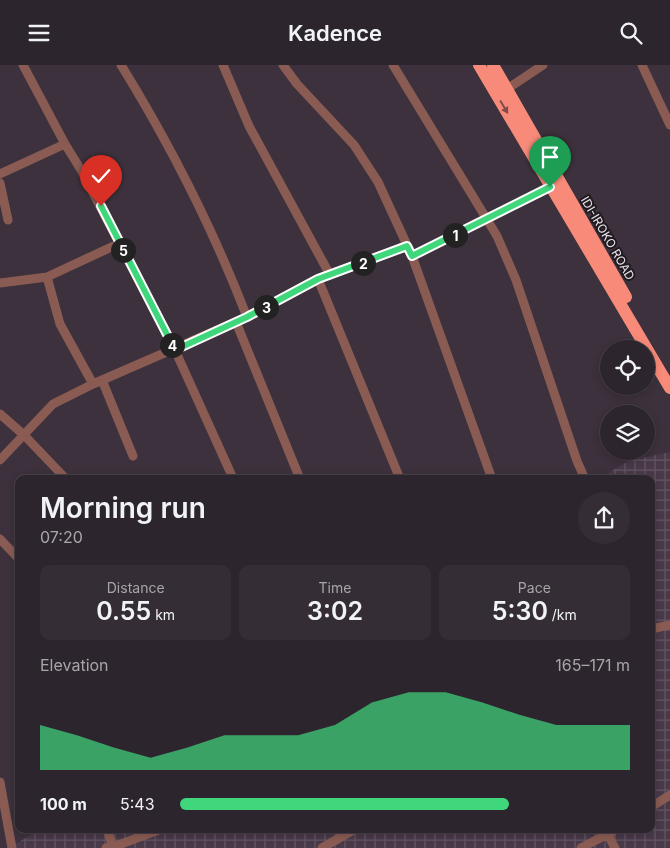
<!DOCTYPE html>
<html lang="en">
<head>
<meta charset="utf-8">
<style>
	body { margin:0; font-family:Inter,sans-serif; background:#352d35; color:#f1f3f6; height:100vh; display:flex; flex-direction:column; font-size:19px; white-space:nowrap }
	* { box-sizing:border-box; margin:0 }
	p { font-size:16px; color:#a7a5aa }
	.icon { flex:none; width:28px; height:28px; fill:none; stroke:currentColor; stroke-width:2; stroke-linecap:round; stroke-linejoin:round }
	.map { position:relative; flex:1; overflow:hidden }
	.details { position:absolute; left:15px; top:410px; width:640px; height:358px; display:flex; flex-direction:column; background:#2d252d; border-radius:10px; box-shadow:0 2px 8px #0003,0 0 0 1px #484249 }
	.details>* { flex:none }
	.fabs { position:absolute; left:600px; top:275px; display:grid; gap:10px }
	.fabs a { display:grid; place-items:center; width:55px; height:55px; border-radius:50%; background:#2d252d; box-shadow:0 2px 8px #0003,0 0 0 1px #484249; font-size:25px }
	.pin { position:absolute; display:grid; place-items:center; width:42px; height:42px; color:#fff; margin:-51px -21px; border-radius:50% 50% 50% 0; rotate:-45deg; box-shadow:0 0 5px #0007 }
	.pin .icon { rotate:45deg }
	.km { position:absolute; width:25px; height:25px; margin:-12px; border-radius:50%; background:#222; color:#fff; font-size:14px; line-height:25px; text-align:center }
	.round { display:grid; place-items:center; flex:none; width:52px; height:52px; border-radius:26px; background:#352d35 }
	.headline { display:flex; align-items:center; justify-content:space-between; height:85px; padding:0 25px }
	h1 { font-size:28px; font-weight:600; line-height:38px }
	.figures { display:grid; grid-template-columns:repeat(3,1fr); gap:8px; height:85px; padding:5px 25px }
	.figures div { display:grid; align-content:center; border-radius:10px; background:#352d35; text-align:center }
	.figures b { font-size:25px; font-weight:600 }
	.figures small { font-size:14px; font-weight:400 }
	.figures p { font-size:14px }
	.chart { height:140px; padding:10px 25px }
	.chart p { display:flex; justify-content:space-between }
	.chart svg { width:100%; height:90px; margin-top:5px; fill:#40d77c; opacity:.7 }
	ul { padding:0 25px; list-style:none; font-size:16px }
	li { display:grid; grid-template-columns:80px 60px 1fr; align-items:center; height:38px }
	li i { height:12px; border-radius:6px; background:#40d77c }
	header { display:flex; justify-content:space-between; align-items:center; height:65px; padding:0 25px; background:#2d252d; font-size:22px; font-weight:600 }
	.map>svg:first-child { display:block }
	.industrial { fill:url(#industrial-grid) }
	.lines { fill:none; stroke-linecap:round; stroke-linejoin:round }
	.minor { stroke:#895b53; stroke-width:9 }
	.highway { stroke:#f88a79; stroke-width:12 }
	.oneway { fill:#814d48 }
	.route-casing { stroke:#fff; stroke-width:10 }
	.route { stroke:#40d77c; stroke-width:6 }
	.labels { text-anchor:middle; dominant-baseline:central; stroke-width:4; stroke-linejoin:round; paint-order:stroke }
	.street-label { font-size:12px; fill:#ebe3eb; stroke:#201b20 }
</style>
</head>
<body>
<header><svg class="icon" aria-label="menu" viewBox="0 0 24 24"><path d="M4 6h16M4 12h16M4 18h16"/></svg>Kadence<svg class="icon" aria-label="search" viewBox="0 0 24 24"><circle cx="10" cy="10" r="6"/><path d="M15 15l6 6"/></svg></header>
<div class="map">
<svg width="670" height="783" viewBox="0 0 670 783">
	<defs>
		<pattern id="industrial-grid" width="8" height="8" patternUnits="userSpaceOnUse" patternTransform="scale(1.25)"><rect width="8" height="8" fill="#493949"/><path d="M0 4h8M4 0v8" fill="none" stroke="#635663"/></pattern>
	</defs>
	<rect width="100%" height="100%" fill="#3c313c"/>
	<path class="industrial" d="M670 387V783H9L40 764H651V414H599L628 396Z"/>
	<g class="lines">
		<path class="minor" d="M23 0 65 79 81 105 175 285 232 411 231 414
			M121 0C171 81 213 164 247 252
			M223 0 249 61 330 210
			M283 0 297 19 354 80 378 117 412 191 492 414
			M393 0 497 171 516 215 577 396 585 414
			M642 0 670 60
			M507 24 543 0
			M0 109 65 79
			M0 118 8 155
			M412 191 551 122
			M47 212 60 259 93 319
			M318 214 400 414
			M0 218 47 212 120 178
			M236 257 300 414
			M102 315 133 391
			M0 349 24 370 66 414
			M0 395 53 339 93 319 247 252 318 214 407 181
			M0 474 19 494
			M651 564 670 560
			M0 717 12 783
			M651 742 670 730
			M107 764 113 782
			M605 764 615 783
			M106 783 113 782 161 764
			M322 783 355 764
			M581 783 617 764"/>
		<path class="highway" d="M479 0 670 323
			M493 0 626 232"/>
	</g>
	<defs><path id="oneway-solid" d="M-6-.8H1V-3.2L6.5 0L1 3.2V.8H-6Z" transform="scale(1.25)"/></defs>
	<use class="oneway" href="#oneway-solid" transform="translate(504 42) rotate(59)"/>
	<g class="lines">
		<defs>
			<path id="route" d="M101 141 175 285 247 252 318 214 407 181 412 191 550 122"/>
		</defs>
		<use href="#route" class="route-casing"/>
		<use href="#route" class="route"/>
	</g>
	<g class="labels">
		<g class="street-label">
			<text transform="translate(608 173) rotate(60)">IDI-IROKO ROAD</text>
		</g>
	</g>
</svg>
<div class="fabs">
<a><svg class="icon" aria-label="locate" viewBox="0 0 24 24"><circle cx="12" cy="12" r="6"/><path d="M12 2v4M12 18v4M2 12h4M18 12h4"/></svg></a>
<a><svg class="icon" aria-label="layers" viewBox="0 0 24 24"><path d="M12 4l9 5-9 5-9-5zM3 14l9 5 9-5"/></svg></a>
</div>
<div class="pin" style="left:550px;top:122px;background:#1e9e55"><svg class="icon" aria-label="arrive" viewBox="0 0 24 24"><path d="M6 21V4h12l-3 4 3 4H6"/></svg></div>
<div class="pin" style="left:101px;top:141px;background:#d93025"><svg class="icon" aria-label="check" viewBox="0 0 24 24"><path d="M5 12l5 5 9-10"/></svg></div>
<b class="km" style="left:455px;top:170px">1</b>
<b class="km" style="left:363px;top:198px">2</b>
<b class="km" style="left:266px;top:242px">3</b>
<b class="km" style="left:172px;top:280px">4</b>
<b class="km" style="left:123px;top:185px">5</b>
<section class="details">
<div class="headline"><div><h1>Morning run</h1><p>07:20</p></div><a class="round"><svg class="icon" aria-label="share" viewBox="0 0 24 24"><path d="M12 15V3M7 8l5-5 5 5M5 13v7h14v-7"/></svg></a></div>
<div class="figures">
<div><p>Distance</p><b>0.55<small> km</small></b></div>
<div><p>Time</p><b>3:02</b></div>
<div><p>Pace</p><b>5:30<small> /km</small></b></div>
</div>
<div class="chart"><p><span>Elevation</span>165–171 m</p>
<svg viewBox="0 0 160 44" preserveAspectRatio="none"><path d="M0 44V22L10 27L20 33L30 38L40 33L50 27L60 27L70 27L80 22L90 11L100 6L110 6L120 11L130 17L140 22L150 22L160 22V44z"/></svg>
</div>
<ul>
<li><b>100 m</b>5:43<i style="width:73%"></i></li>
</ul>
</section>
</div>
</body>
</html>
